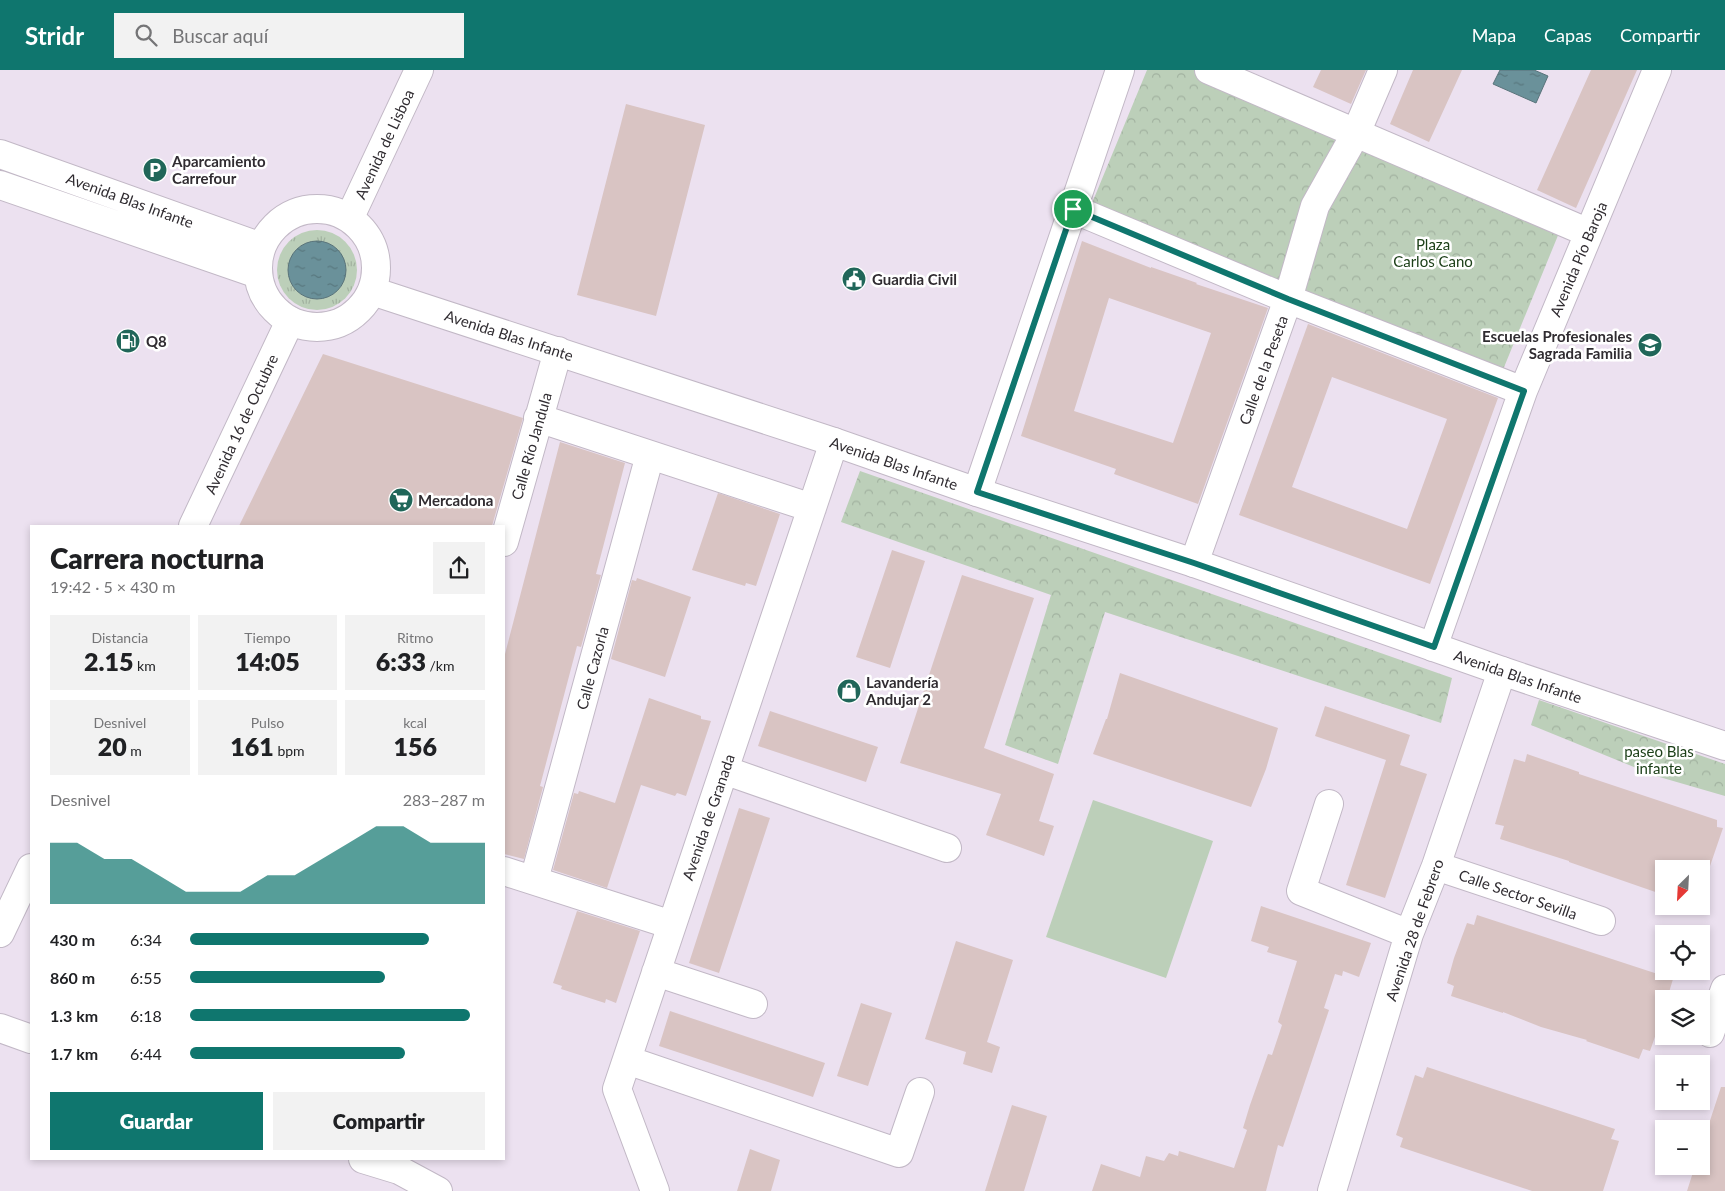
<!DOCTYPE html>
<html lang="es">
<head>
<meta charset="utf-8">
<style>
	body { margin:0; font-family:Lato,sans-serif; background:#f2f2f2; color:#202124; height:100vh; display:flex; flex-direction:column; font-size:19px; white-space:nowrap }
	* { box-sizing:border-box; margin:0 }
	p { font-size:16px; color:#757577 }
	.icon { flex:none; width:28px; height:28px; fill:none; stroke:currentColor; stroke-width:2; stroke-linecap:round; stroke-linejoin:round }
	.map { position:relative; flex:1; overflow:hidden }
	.panel { position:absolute; left:30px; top:455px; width:475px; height:635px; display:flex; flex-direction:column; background:#fff; border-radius:0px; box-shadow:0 2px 8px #0003 }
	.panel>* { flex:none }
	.needle { width:32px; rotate:204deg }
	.fabs { position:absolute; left:1655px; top:790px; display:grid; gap:10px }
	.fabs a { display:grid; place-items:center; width:55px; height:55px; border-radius:0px; background:#fff; box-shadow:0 2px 8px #0003; font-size:25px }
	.pin { position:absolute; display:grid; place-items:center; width:42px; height:42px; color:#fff; margin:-21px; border:2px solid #fff; border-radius:50%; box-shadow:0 1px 5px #0007 }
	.round { display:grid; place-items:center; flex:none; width:52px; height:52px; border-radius:0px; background:#f2f2f2 }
	.overview { display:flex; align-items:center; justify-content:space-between; height:85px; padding:0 20px }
	h1 { font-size:28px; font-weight:800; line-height:38px }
	.metrics { display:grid; grid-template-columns:repeat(3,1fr); gap:8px; height:85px; padding:5px 20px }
	.metrics div { display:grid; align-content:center; border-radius:0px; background:#f2f2f2; text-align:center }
	.metrics b { font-size:25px; font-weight:800 }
	.metrics small { font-size:14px; font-weight:400 }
	.metrics p { font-size:14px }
	.chart { height:140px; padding:10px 20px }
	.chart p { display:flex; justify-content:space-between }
	.chart svg { width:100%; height:90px; margin-top:5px; fill:#0f766e; opacity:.7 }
	.cta { display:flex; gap:10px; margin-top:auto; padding:10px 20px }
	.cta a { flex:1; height:58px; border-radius:0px; background:#0f766e; color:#fff; font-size:20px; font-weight:800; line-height:58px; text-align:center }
	.cta a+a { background:#f2f2f2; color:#202124 }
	ul { padding:0 20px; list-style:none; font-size:16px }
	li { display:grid; grid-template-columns:80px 60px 1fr; align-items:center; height:38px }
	li i { height:12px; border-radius:6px; background:#0f766e }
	header { display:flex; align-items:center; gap:30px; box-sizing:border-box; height:70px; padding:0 25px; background:#0f766e; color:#fff }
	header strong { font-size:24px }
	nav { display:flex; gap:28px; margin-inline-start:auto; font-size:18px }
	.search { width:350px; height:45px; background:#f2f2f2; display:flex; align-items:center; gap:12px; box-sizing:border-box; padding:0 18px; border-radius:0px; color:#757577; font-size:19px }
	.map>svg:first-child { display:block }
	.grass { fill:url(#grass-tufts) }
	.park { fill:url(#park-crowns) }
	.pitch { fill:#bccfb9 }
	.water { fill:url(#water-ripples); stroke:#59737a }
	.building { fill:#d9c4c3; fill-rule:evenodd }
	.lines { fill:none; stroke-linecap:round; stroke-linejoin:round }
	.minor-casing { stroke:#c2b8c6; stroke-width:30 }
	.major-casing { stroke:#c2b8c6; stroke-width:30 }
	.minor { stroke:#fff; stroke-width:28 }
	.major { stroke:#fff; stroke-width:28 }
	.route-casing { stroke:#fff; stroke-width:10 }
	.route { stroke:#0f766e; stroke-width:6 }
	.labels { text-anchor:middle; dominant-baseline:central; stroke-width:5; stroke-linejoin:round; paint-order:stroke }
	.street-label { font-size:15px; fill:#302c31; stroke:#fff }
	.poi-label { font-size:15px; font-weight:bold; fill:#302c31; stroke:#fff; text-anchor:start }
	.park-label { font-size:15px; fill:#1d4019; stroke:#fff }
</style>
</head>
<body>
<header>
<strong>Stridr</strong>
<div class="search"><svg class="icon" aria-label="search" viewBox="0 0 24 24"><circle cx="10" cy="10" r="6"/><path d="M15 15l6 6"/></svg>Buscar aquí</div>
<nav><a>Mapa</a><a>Capas</a><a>Compartir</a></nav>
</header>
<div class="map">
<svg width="1725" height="1121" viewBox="0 0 1725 1121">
	<defs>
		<pattern id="grass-tufts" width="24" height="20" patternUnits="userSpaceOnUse" patternTransform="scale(1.25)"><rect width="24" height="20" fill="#bccfb9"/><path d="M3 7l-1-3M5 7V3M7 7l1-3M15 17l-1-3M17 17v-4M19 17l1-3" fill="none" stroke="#a2b2a0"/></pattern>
		<pattern id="park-crowns" width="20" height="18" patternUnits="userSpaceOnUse" patternTransform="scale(1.25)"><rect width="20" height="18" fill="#bccfb9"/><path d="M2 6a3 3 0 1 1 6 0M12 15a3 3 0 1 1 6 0" fill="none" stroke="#a2b2a0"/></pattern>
		<pattern id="water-ripples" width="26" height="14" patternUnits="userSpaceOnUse" patternTransform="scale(1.25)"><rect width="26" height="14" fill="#6a919a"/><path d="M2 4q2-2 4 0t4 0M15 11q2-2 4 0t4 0" fill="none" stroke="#58777e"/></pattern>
	</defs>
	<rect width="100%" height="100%" fill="#ece1f0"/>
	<path class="grass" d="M277 200a40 40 0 1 1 80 0a40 40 0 1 1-80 0Z"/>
	<path class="park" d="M1147 0H1224L1568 141 1500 307 1090 138Z
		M860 401 1452 608 1441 653 1105 542 1058 694 1005 675 1051 525 841 452Z
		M1539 630 1725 694V726L1656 706 1531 655Z"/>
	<path class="pitch" d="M1093 730 1213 771 1166 908 1046 867Z"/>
	<path class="water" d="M1500 0H1534L1548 6 1536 33 1493 14Z
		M288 200a29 29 0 1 1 58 0a29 29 0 1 1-58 0Z"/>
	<path class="building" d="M1321 0H1366L1351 34 1313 17Z
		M1413 0H1462L1429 72 1390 54Z
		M1591 0H1637L1576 138 1537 120Z
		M626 34 705 55 656 246 577 225Z
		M1082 171 1151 198V197L1197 213 1196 214 1268 238 1198 434 1114 404 1116 399 1021 366ZM1109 228 1211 263 1173 373 1074 341Z
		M1308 254 1498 328 1430 514 1239 445ZM1332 307 1447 349 1407 459 1292 417Z
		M323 284 523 348 492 456H239Z
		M560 372 625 393 596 504 601 505 581 577 577 576 540 716 543 717 524 789 504 784V588Z
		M718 423 780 444 756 516 746 513 745 516 692 500Z
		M892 480 925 491 890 598 856 587Z
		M962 505 1034 528 984 678 1054 704 1039 751 1054 756 1044 786 986 765 1001 724 900 693Z
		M637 508 691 527 665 607 611 589 632 510 636 511Z
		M1120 603 1278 658 1266 699 1251 737 1093 684 1106 649H1107Z
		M649 628 701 646V649L711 651 686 726 677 723 675 726 641 715 607 818 553 800 574 723 578 724 579 721 615 733Z
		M1325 636 1410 665 1400 695 1427 704 1385 828 1346 815 1386 690 1315 666Z
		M770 641 878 677 866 712 758 676Z
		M1527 684 1579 702V704L1717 750V757L1723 758 1709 799H1664V825L1569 792V791L1500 769 1504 756 1495 754 1514 689 1525 692Z
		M739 738 770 748 719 903 689 893Z
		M1261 836 1371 873 1359 907 1343 901 1342 906 1335 904 1324 938 1329 940 1283 1077 1278 1075 1266 1121H1092L1101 1094 1140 1107 1146 1086 1164 1091 1169 1083 1178 1086 1179 1081 1234 1098 1247 1060 1243 1058 1250 1035 1268 984 1272 985 1282 955 1278 952 1297 891 1267 882 1269 877 1251 871Z
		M577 841 640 861 616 933 606 929 605 933 561 919 562 916 553 913Z
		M1477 845 1673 909 1667 929H1664V941L1650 981 1643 979 1639 989 1586 971 1587 970 1541 957 1503 942V943L1451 926 1454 916 1447 913 1454 888 1467 853 1474 855Z
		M956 871 1013 890 987 972 1000 977 992 1003 963 994 966 982 925 969Z
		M861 933 892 943 868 1016 837 1006Z
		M670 941 825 993 813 1027 659 976Z
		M1427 997 1615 1059 1611 1069 1619 1071 1603 1121H1532L1400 1077 1403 1068 1396 1065 1415 1005 1423 1008Z
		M1721 1017H1725V1121H1687L1695 1096H1701V1078Z
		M1012 1035 1047 1046 1024 1121H985Z
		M750 1079 780 1090 771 1121H737Z"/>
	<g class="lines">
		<defs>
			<path id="minor" d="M1209 0 1589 163
				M1073 139 1288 229 1523 321
				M350 147 419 0
				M538 348 812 438
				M977 422 1120 0
				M193 456 290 251
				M504 472 558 281
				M1194 493 1288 229 1315 136 1356 63 1383 0
				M1433 577 1523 321 1657 0
				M724 700 947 778
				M1329 734 1301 821 1409 864
				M1436 796 1601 851
				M504 801 672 855
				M534 810 650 385
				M0 863 31 798
				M656 902 753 934
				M0 958 31 969
				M1710 963 1725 919
				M627 990 899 1083 920 1022
				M363 1089 399 1100 438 1121
				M655 1121 617 1019 834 372
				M1332 1121 1409 864 1436 796 1502 601"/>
			<path id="major" d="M0 84 261 177
				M0 115 258 204
				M258 198a59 59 0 1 1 118 0a59 59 0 1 1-118 0Z
				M372 221 834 372 977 422 1194 493 1502 601 1725 676"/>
		</defs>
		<use href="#minor" class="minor-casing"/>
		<use href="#major" class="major-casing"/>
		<use href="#minor" class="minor"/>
		<use href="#major" class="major"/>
	</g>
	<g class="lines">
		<defs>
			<path id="route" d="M1073 139 1288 229 1524 321 1434 577 1194 493 977 422Z"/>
		</defs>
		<use href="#route" class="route-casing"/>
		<use href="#route" class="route"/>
	</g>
	<defs>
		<symbol id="parking-disc" viewBox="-11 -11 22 22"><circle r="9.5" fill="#206659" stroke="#fff"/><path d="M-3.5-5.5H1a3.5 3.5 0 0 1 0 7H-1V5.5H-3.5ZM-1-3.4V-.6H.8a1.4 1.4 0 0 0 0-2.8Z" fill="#fff"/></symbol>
		<symbol id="civic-disc" viewBox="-11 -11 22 22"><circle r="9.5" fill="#206659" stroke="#fff"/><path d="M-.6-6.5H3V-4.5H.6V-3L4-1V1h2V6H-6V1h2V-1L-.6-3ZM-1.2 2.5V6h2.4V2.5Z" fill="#fff"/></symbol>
		<symbol id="fuel-disc" viewBox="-11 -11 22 22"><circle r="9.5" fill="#206659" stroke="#fff"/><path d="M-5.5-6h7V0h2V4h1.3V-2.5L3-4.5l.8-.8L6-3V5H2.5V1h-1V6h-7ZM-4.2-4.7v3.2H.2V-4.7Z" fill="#fff"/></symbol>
		<symbol id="school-disc" viewBox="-11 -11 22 22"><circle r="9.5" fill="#206659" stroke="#fff"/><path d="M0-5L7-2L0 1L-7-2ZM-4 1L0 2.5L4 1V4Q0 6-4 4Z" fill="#fff"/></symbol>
		<symbol id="supermarket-disc" viewBox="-11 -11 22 22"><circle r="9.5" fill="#206659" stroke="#fff"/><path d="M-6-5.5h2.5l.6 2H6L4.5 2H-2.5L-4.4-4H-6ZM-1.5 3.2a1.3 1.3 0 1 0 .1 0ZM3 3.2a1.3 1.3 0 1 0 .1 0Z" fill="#fff"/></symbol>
		<symbol id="shop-disc" viewBox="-11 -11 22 22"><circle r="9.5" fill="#206659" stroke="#fff"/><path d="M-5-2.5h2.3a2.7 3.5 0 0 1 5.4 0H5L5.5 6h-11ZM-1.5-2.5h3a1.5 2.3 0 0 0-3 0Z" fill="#fff"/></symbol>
	</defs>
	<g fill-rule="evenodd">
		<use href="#parking-disc" x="141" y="86" width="28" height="28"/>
		<use href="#civic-disc" x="840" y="195" width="28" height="28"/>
		<use href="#fuel-disc" x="114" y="257" width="28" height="28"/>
		<use href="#school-disc" x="1636" y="261" width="28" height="28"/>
		<use href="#supermarket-disc" x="387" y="416" width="28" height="28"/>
		<use href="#shop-disc" x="835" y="607" width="28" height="28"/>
	</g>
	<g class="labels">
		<g class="street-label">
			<text transform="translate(384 74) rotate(-65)">Avenida de Lisboa</text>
			<text transform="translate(130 130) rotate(20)">Avenida Blas Infante</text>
			<text transform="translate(1578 189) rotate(-67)">Avenida Pío Baroja</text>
			<text transform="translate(509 265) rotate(18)">Avenida Blas Infante</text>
			<text transform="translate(1263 300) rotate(-70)">Calle de la Peseta</text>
			<text transform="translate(241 354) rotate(-65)">Avenida 16 de Octubre</text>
			<text transform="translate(531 376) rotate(-74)">Calle Río Jandula</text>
			<text transform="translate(894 393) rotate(19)">Avenida Blas Infante</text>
			<text transform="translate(592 598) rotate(-75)">Calle Cazorla</text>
			<text transform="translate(1518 606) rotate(19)">Avenida Blas Infante</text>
			<text transform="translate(708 747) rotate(-71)">Avenida de Granada</text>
			<text transform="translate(1518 824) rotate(19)">Calle Sector Sevilla</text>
			<text transform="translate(1414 860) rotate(-71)">Avenida 28 de Febrero</text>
		</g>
		<g class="poi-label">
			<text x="172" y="91">Aparcamiento<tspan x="172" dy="17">Carrefour</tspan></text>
			<text x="872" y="209">Guardia Civil</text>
			<text x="1632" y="266" text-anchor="end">Escuelas Profesionales<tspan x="1632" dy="17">Sagrada Familia</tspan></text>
			<text x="146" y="271">Q8</text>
			<text x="418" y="430">Mercadona</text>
			<text x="866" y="612">Lavandería<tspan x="866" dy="17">Andujar 2</tspan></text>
		</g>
		<g class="park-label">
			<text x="1433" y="174">Plaza<tspan x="1433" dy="17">Carlos Cano</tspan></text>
			<text x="1659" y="681">paseo Blas<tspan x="1659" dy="17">infante</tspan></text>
		</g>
	</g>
</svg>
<div class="fabs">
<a><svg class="needle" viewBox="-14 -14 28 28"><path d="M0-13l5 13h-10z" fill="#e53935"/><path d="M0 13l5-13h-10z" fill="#757577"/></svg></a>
<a><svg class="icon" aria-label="locate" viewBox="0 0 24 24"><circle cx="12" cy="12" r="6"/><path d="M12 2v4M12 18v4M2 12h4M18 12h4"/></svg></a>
<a><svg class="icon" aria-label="layers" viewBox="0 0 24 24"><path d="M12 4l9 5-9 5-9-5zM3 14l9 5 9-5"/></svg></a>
<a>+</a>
<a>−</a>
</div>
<div class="pin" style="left:1073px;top:139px;background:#1e9e55"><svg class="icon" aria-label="arrive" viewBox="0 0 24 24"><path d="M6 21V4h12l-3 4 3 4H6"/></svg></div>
<section class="panel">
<div class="overview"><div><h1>Carrera nocturna</h1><p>19:42 · 5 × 430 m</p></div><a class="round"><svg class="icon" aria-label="share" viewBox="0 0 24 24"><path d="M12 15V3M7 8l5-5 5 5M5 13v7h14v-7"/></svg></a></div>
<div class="metrics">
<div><p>Distancia</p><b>2.15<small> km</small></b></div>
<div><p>Tiempo</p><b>14:05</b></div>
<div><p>Ritmo</p><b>6:33<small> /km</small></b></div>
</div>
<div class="metrics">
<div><p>Desnivel</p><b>20<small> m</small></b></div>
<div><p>Pulso</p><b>161<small> bpm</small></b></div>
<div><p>kcal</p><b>156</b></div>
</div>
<div class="chart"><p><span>Desnivel</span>283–287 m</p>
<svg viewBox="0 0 160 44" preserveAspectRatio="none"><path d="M0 44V14L10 14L20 22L30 22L40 30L50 38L60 38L70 38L80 30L90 30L100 22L110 14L120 6L130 6L140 14L150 14L160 14V44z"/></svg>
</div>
<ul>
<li><b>430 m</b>6:34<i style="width:81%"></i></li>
<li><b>860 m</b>6:55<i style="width:66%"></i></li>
<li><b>1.3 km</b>6:18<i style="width:95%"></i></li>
<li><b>1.7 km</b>6:44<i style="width:73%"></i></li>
</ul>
<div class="cta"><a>Guardar</a><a>Compartir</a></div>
</section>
</div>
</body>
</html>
